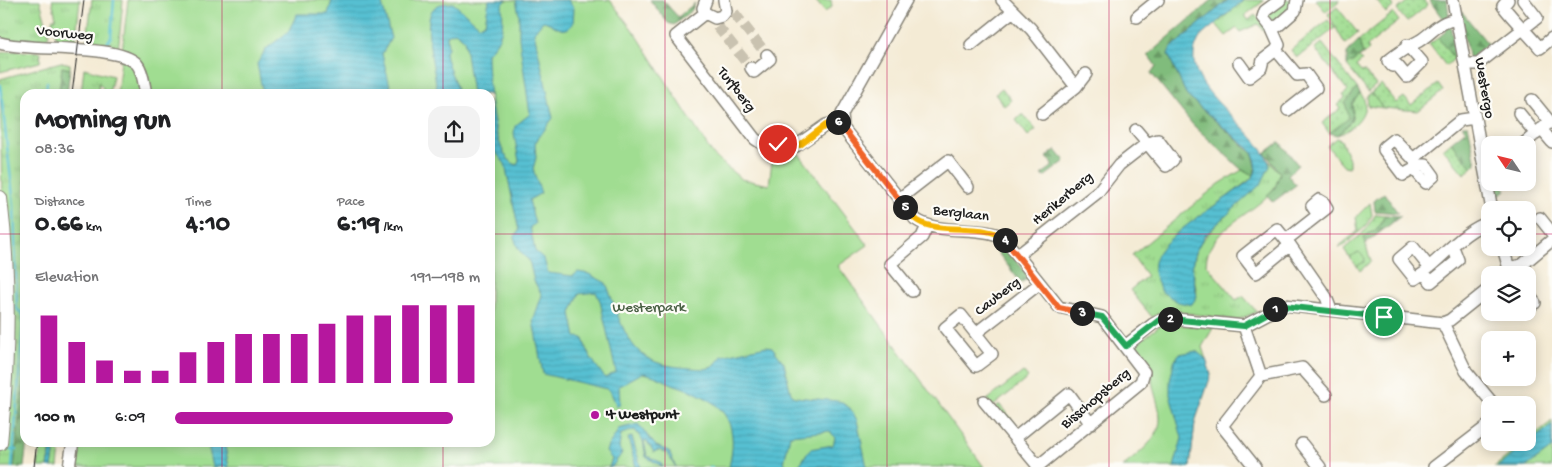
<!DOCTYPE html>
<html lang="en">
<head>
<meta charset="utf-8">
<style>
	body { margin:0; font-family:"Gochi Hand",sans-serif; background:#f2f2f2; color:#202124; height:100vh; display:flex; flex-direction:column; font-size:19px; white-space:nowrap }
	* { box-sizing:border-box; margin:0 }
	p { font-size:16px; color:#757577 }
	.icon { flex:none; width:28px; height:28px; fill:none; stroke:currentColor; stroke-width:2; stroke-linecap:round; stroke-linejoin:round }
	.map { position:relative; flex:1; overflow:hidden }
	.side { position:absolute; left:20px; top:89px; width:475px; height:358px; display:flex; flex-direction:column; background:#fff; border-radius:15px; box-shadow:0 2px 12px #0003 }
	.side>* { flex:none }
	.needle { width:32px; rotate:305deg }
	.tools { position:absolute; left:1481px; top:136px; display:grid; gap:10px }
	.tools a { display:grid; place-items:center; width:55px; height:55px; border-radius:10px; background:#fff; box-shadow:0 2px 12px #0003; font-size:25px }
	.pin { position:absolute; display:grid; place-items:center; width:42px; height:42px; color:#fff; margin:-21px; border:2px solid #fff; border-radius:50%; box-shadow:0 1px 5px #0007 }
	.km { position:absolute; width:25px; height:25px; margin:-12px; border-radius:50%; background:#222; color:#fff; font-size:14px; line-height:25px; text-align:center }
	.round { display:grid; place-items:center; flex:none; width:52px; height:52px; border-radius:15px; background:#f2f2f2 }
	.summary { display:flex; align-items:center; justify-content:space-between; height:85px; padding:0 15px }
	h1 { font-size:28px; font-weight:700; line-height:38px }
	.figures { display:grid; grid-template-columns:repeat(3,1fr); gap:8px; height:85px; padding:5px 15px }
	.figures div { display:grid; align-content:center }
	.figures b { font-size:25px; font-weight:700 }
	.figures small { font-size:14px; font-weight:400 }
	.figures p { font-size:14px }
	.chart { height:140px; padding:10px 15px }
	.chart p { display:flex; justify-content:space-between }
	.chart svg { width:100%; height:90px; margin-top:5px; stroke:#b5179e; stroke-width:6 }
	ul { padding:0 15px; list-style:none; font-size:16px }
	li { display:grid; grid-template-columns:80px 60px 1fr; align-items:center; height:38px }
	li i { height:12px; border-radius:6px; background:#b5179e }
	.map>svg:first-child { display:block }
	.grass { fill:url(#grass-tufts); stroke:#5e7c56 }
	.forest { fill:url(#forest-firs); stroke:#4e6c4c }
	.park { fill:#a0dd91; stroke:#5e7c56 }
	.garden { fill:url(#garden-dots); stroke:#5e7c56 }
	.water { fill:url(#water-rules); stroke:#396e77; fill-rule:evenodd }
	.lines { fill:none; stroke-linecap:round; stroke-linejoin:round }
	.stream { stroke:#56c0d2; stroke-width:2.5 }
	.minor-tunnel { stroke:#c9c2b0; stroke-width:11; stroke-dasharray:11 5.5; stroke-linecap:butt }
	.minor-casing { stroke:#888478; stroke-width:14 }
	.major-casing { stroke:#888478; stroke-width:16 }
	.minor { stroke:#fff; stroke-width:11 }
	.major { stroke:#fff; stroke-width:14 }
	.tram { stroke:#1c1c1c; stroke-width:1 }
	.split-1-casing { stroke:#fff; stroke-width:10 }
	.split-2-casing { stroke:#fff; stroke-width:10 }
	.split-3-casing { stroke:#fff; stroke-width:10 }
	.split-4-casing { stroke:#fff; stroke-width:10 }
	.split-5-casing { stroke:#fff; stroke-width:10 }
	.split-6-casing { stroke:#fff; stroke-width:10 }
	.split-7-casing { stroke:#fff; stroke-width:10 }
	.split-1 { stroke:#22a559; stroke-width:6 }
	.split-2 { stroke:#22a559; stroke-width:6 }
	.split-3 { stroke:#22a559; stroke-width:6 }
	.split-4 { stroke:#f0652b; stroke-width:6 }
	.split-5 { stroke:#f5b400; stroke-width:6 }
	.split-6 { stroke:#f0652b; stroke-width:6 }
	.split-7 { stroke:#f5b400; stroke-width:6 }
	.grid { fill:none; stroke:#c2185b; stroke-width:1; stroke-opacity:0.55 }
	.poi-dot { fill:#b5179e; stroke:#fdfcf7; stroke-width:2 }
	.labels { text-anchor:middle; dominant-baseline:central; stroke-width:4.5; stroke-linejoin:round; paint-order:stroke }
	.street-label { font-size:15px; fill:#1c1c1c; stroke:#fdfcf7 }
	.park-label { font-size:15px; fill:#4a6045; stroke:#fdfcf7 }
	.poi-label { font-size:15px; font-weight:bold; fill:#1c1c1c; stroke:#fdfcf7; text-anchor:start }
</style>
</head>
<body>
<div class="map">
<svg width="1552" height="467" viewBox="0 0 1552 467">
	<defs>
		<pattern id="grass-tufts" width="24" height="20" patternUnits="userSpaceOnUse" patternTransform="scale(1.25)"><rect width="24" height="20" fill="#a0dd91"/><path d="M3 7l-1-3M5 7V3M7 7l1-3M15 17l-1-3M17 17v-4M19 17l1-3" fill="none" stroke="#89bd7c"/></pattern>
		<pattern id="forest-firs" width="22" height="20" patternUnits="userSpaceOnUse" patternTransform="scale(1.25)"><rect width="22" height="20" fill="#80bc7b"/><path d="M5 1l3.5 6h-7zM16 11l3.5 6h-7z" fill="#689864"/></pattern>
		<pattern id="garden-dots" width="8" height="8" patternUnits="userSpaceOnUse" patternTransform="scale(1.25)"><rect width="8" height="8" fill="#a0dd91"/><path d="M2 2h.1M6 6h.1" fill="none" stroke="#89bd7c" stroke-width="1.8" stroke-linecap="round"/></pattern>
		<pattern id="water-rules" width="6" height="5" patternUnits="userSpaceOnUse" patternTransform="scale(1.25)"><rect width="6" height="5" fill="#56c0d2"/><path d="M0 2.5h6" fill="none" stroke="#4aa4b4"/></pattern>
	</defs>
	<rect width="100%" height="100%" fill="#fdfcf7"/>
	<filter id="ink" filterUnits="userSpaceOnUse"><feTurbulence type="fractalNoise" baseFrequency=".02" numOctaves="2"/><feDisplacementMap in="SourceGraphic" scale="10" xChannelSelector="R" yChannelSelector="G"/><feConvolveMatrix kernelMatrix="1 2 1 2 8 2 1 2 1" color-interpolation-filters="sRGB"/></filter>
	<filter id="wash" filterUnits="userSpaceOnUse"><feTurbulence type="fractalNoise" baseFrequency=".0096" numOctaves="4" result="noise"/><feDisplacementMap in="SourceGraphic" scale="20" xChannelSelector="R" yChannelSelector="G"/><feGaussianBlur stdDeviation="1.12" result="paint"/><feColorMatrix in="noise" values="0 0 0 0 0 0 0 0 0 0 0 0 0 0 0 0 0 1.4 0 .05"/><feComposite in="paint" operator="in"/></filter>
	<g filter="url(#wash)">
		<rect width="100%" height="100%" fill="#f4ebd5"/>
		<path class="grass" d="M0 0H40L49 34 46 41 0 40Z
			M52 0H80L75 46C54 42 56 38 52 19L56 18Z
			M92 0H123L118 52 86 47Z
			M815 0H831L832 7 825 12Z
			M1244 0H1265L1244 16 1249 20 1255 15 1267 28 1264 31 1258 24 1240 32 1237 28 1226 36 1216 24Z
			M1285 0H1290L1294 5 1274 23 1267 15Z
			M14 51 41 52 40 62 0 72V53Z
			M61 62 70 64V69L62 67 59 94H25V369L14 467H0L5 408 0 79Z
			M84 68 113 76 109 94H102L103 88 99 83 98 94H81Z
			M1360 93C1375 109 1352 131 1337 135 1349 125 1355 120 1352 104Z
			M1371 93 1383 108 1368 106 1367 96Z
			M1336 138 1341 140 1349 159V167L1344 166 1327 146Z
			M1268 160 1280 173C1276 209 1207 222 1206 264L1236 300 1243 296 1257 312 1237 320 1171 311H1163L1152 317 1130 290 1147 276 1132 255 1219 184 1242 170 1254 175C1251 180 1245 183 1240 187 1218 206 1153 240 1155 270L1197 293 1192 268 1198 245 1270 166Z
			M1370 203 1372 215 1365 227 1343 246 1338 247 1358 231 1356 217Z
			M1376 214 1386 215 1376 230 1363 237 1371 261 1360 271 1357 266 1364 261 1359 252 1349 257 1344 249 1363 233Z
			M1023 372 1028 378 992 407 987 400Z
			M999 404 1021 431 1017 435 994 409Z
			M41 441H52L48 467H38Z
			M56 441H61L58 467H52Z"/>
		<path class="forest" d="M650 0H663L678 17 695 3 692 10 674 25 668 23Z
			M1212 0H1228L1171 48 1168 54 1187 96 1253 154 1256 166 1254 175 1242 170 1193 125 1151 73 1156 66 1148 55Z
			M1429 0H1447L1449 17 1443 19Z
			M1462 12 1488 44 1474 55 1477 59 1469 60 1460 17Z
			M1450 25 1457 57 1454 59 1438 38 1446 31 1442 26Z
			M1359 40 1363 54 1347 66V53Z
			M62 67 70 69 67 94H59Z
			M1357 88 1360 93 1352 104C1355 119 1349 125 1337 135L1329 133 1348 118 1345 103Z
			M1462 125H1468L1476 164 1472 168 1451 142 1466 130Z
			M1280 142 1298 165 1288 175 1296 185 1273 202 1267 195 1275 188 1280 173 1265 153Z
			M1056 150 1065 161 1044 177 1042 174 1052 167V162L1046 157Z
			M1492 183H1501L1506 190 1497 197 1500 210H1497Z
			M1384 193 1398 213 1375 211 1374 201Z
			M1386 215 1401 216 1365 244 1363 237 1376 230Z
			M1003 243 1029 277 1021 283 995 249Z
			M25 369 27 441 24 467H14Z"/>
		<path class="park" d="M128 0H610L638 37 713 155 741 179 769 185 773 153 792 156 793 153H797L800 155 868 245 838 266 984 467H71L75 441H490V94H117Z
			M1359 252 1365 258 1364 262 1357 266 1349 257Z
			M1163 323 1213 328 1202 347 1211 375 1195 422 1190 467H1122C1136 456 1160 439 1160 419 1160 403 1151 390 1152 373L1134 350V346Z
			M1552 421V467H1494Z"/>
		<path class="garden" d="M1316 0H1339V1L1326 12Z
			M1376 0H1389L1394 6 1386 13Z
			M1409 0H1424L1428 5 1407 22 1397 10Z
			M1337 7 1358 33 1345 44 1328 14Z
			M1393 13 1399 21 1367 46 1369 50 1359 58 1362 61 1356 66 1361 72 1364 71 1376 85 1368 92 1347 66 1363 54 1359 40Z
			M1328 20 1335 28 1297 58 1291 50Z
			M1438 38 1454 59 1446 66 1429 44Z
			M1322 43 1357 88 1345 103 1349 118 1329 133 1322 123 1340 109 1337 105 1345 98 1343 95 1348 91 1315 49Z
			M1381 84 1396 103 1404 97 1411 105 1438 84 1443 91 1418 111 1383 108 1371 93Z
			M1002 88 1011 100 1004 106 995 94Z
			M1023 114 1036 130 1028 136 1016 120Z
			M1451 142 1472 168 1464 174 1443 149Z"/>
		<path class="water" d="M332 0H381L391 38 382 54 392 94H263L257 64 266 49 288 32 297 14H328Z
			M489 0H507L502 5C504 25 503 39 487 53 487 75 492 159 517 165L519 161 514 134 515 126 530 114 519 38V15L516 0H568L574 8 573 24C562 37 555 23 543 21L534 32 553 118 535 143 536 158 533 169 541 193 529 200 535 224 530 227 535 251 544 259 548 273 573 276 578 272 589 274 606 283C611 294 613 305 618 316 637 365 657 366 705 369L713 367 722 356 766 346 772 347 784 363 791 394 795 397 839 401 850 408 857 420 867 467H798L810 449 833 445 835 438 830 431 790 435 784 463 789 467H729C741 417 720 400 675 385 665 381 653 374 642 373L619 386 620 404 617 407 611 393 607 389 543 374 533 321 542 295 534 281 529 260C520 254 517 247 514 237L519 231 505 164 490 145V94H472L464 39 455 32 447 35 448 48 445 52C447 68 455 79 458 94H437C437 76 420 21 434 8 439 3 447 3 453 3L480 26 485 23ZM596 292 600 301 616 372 605 378C596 365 587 355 583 338L576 337 571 313 579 294Z
			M1228 0H1244L1201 36C1168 84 1259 124 1270 166L1261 184 1204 236 1195 253 1192 268 1197 297 1191 305 1178 302 1162 292C1157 283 1151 269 1155 259 1163 236 1221 203 1241 187 1245 184 1250 181 1253 177 1259 168 1256 156 1249 149L1187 96 1168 54 1171 48Z
			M1196 351 1206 359 1211 375 1195 422 1190 467H1174L1182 438 1170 395V381L1174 362 1179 354Z
			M638 424 656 446 669 451 676 467 666 452 658 450 654 452 646 440 644 441 647 456 660 462 663 467 646 457 643 441 635 430 621 434 619 448 622 453 612 467H609L612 459 606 452C608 442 615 439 618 429Z
			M1552 425V448L1526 467H1497Z
			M632 437 641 467H636L628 438Z
			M52 441H56L52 467H48Z
			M207 441H224L229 467H213Z"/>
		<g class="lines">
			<path class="stream" d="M106 45 111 37 114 0
				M0 85 14 205 17 309 23 315
				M46 94 47 82
				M10 450H17
				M12 467 25 301
				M710 467H712"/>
		</g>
	</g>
	<g filter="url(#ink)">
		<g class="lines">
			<path class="minor-tunnel" d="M734 13 767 55
				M717 26 751 68"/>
			<defs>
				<path id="minor" d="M706 0 703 8 705 13 715 18 722 16 726 11 724 0
					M906 0 842 114 843 128 915 219C940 236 976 225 1003 237L1059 307 1102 317 1144 372 1141 382 1037 467
					M1002 0 1031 29 1076 87
					M1280 0 1265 11 1263 17 1271 27 1278 26 1295 11 1297 0
					M1453 0 1492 210
					M1508 0 1503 6C1515 22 1528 33 1540 48L1552 38
					M705 13 676 36 755 139 761 143 796 146 826 125 841 121
					M1137 17 1158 0
					M0 43C29 52 117 43 137 64 143 71 144 85 146 94
					M971 45 1012 12
					M1407 45 1422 62 1407 77 1397 65 1392 66 1388 61C1399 52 1407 47 1419 41 1434 32 1437 22 1457 19
					M1276 50 1297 75 1306 74 1316 88 1288 110
					M1239 63 1249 77 1261 68 1263 60 1276 50 1279 45 1271 27
					M1465 64H1478L1537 18 1523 0
					M751 68 754 72 770 59 767 55
					M1519 113 1536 134
					M1042 114 1076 87 1086 74
					M1541 129 1552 142
					M1394 139 1419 165H1426L1434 176 1426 183 1414 169 1403 175 1384 150V147Z
					M1522 145 1550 122 1532 100
					M1413 159 1461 120 1475 118
					M899 199 948 161 968 187
					M1319 200 1324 203 1327 208 1318 215 1312 206Z
					M1540 218 1552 233
					M1286 240 1318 215
					M1290 245 1277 229 1243 256 1256 273 1290 245 1326 297 1331 310
					M1453 247 1458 260 1431 282 1424 273 1415 279 1399 259 1413 247 1429 267C1447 252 1468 228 1490 222
					M1503 248 1508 265 1507 274
					M1018 255 1097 193 1119 165 1146 144 1158 140 1173 160 1166 166 1136 130
					M1508 268 1522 265 1552 240
					M912 291 890 264 922 237 927 226
					M1528 294 1535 303
					M961 315 992 354 976 366 945 328Z
					M1443 323 1466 371 1494 405
					M1244 326 1261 376 1222 426 1255 467
					M976 333 1039 284
					M1125 346 1153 324 1166 318 1244 326 1284 305 1443 323 1450 320 1490 288
					M1261 376 1302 368 1326 395
					M984 401 1038 466
					M1015 438 1069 394 1091 424
					M1302 444 1320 467
					M69 467 73 441
					M1434 467 1490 424"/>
				<path id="major" d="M0 198C10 279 8 362 0 443"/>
			</defs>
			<use href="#minor" class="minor-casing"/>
			<use href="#major" class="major-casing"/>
			<use href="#minor" class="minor"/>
			<use href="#major" class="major"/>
			<path class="tram" d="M72 94 84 0
				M34 467 37 441"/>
		</g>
	</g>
	<g class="lines" filter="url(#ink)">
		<defs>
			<path id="split-1" d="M1275 309 1284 306 1384 317"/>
			<path id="split-2" d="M1170 319 1244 326 1275 309"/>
			<path id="split-3" d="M1082 313 1102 317 1126 346 1159 320 1170 319"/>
			<path id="split-4" d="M1005 240 1059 308 1082 313"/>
			<path id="split-5" d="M905 207C909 212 913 218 918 221 940 235 990 222 1005 240"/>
			<path id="split-6" d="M838 122H841L843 128 905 207"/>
			<path id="split-7" d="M778 144 800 145 826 125 838 122"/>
		</defs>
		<use href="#split-1" class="split-1-casing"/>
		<use href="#split-2" class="split-2-casing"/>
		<use href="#split-3" class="split-3-casing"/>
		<use href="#split-4" class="split-4-casing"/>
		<use href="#split-5" class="split-5-casing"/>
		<use href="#split-6" class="split-6-casing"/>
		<use href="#split-7" class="split-7-casing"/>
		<use href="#split-1" class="split-1"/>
		<use href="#split-2" class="split-2"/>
		<use href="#split-3" class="split-3"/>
		<use href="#split-4" class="split-4"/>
		<use href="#split-5" class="split-5"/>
		<use href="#split-6" class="split-6"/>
		<use href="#split-7" class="split-7"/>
	</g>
	<path class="grid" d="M222 0V94M443 0V94M665 0V467M887 0V467M1109 0V467M1330 0V467M0 234H25M490 234H1490M1528 234H1552M222 441V467M443 441V467"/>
	<circle class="poi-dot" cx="595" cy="415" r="5"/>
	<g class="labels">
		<g class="street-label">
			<text transform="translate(65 34) rotate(6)">Voorweg</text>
			<text transform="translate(1484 88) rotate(80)">Westergo</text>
			<text transform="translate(736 90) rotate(52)">Turfberg</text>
			<text transform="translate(1063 199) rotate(-40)">Herikerberg</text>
			<text transform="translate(961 214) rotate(7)">Berglaan</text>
			<text transform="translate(998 297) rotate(-38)">Cauberg</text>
			<text transform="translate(1096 399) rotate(-40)">Bisschopsberg</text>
		</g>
		<g class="park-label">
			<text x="649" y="308">Westerpark</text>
		</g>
		<g class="poi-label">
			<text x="605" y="415">'t Westpunt</text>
		</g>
	</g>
</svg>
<div class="tools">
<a><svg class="needle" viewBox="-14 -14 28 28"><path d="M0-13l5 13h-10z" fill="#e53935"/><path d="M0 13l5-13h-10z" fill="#757577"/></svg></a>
<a><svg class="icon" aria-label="locate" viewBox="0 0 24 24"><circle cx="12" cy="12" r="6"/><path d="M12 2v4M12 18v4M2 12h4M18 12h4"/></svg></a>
<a><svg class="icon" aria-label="layers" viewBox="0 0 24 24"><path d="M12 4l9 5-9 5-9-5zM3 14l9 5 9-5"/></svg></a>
<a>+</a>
<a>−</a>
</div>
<div class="pin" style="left:1384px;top:317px;background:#1e9e55"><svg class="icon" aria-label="arrive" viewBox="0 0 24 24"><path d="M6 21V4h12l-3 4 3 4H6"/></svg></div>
<div class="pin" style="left:778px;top:144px;background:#d93025"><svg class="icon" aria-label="check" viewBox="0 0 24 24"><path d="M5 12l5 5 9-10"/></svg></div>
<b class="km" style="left:1275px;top:309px">1</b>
<b class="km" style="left:1170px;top:319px">2</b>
<b class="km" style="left:1082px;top:313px">3</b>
<b class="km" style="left:1005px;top:240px">4</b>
<b class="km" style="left:905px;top:207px">5</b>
<b class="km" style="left:838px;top:122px">6</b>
<section class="side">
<div class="summary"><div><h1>Morning run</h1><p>08:36</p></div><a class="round"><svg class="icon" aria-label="share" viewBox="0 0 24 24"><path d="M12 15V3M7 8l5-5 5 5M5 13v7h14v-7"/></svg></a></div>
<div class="figures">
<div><p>Distance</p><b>0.66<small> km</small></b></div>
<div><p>Time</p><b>4:10</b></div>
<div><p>Pace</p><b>6:19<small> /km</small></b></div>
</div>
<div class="chart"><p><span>Elevation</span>191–198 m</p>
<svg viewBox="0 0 160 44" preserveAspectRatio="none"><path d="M5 44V11M15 44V24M25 44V33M35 44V38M45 44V38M55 44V29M65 44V24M75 44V20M85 44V20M95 44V20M105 44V15M115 44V11M125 44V11M135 44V6M145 44V6M155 44V6"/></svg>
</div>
<ul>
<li><b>100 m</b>6:09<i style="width:91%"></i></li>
</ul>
</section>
</div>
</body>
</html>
